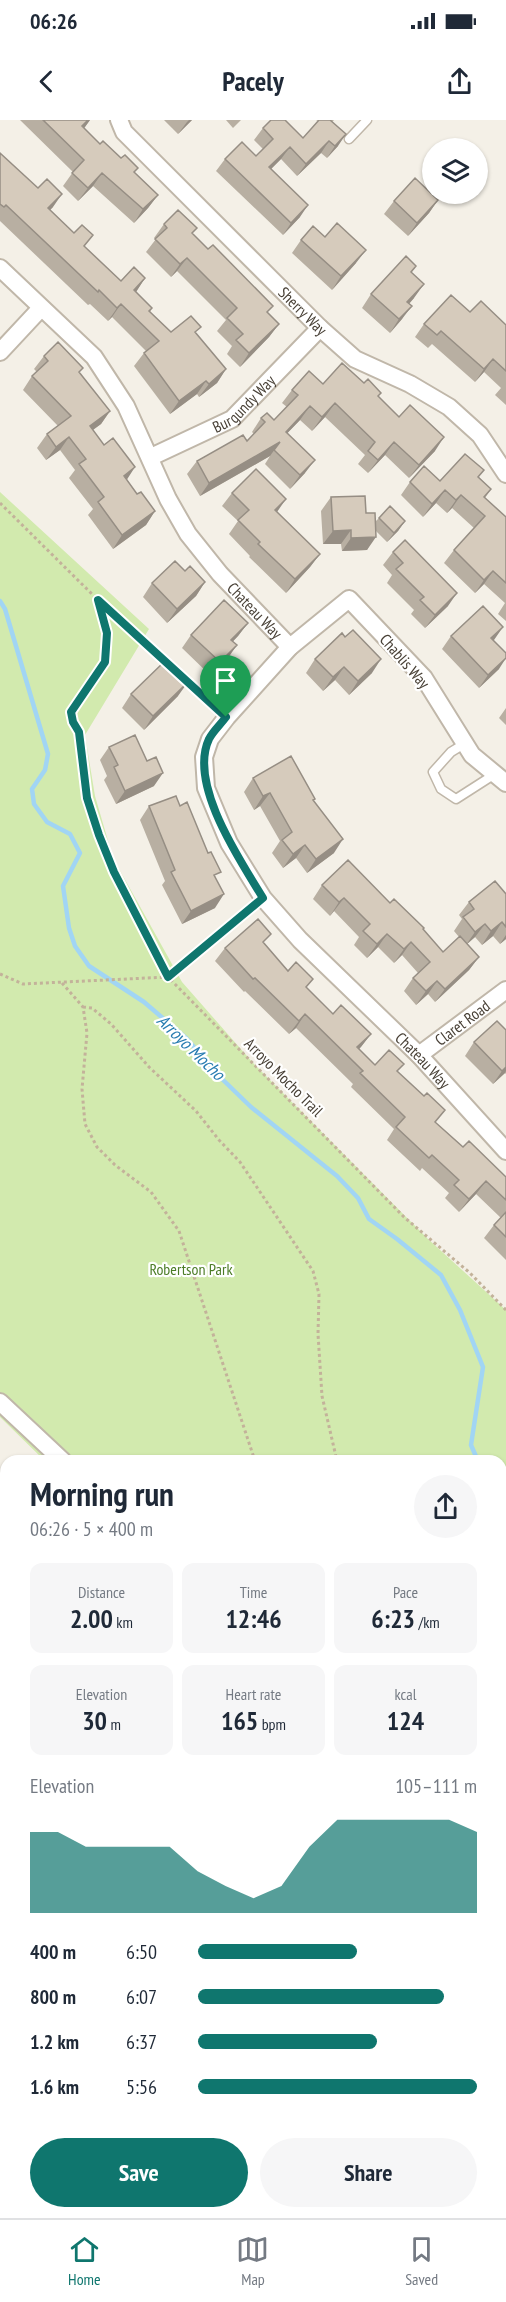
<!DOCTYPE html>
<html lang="en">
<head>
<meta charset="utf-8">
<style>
	body { margin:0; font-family:"PT Sans Narrow",sans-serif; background:#f6f6f7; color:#1f2937; height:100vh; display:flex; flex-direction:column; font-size:22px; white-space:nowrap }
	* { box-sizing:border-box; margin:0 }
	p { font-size:20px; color:#747a83 }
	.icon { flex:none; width:33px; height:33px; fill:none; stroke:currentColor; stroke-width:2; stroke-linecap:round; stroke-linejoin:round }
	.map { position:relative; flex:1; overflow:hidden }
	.side { position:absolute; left:0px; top:1335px; width:507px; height:764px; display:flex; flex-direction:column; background:#fff; border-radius:18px 18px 0 0; box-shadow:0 2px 4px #0004 }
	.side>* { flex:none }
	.buttons { position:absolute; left:422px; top:18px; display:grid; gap:12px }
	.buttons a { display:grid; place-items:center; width:66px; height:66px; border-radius:50%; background:#fff; box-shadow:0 2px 4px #0004; font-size:30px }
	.pin { position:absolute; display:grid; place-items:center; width:51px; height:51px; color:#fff; margin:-62px -26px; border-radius:50% 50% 50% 0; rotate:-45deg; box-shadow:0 0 6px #0007 }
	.pin .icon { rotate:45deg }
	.round { display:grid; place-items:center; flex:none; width:63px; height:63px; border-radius:32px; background:#f6f6f7 }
	.overview { display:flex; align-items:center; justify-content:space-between; height:102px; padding:0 30px }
	h1 { font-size:33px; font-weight:600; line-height:45px }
	.metrics { display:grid; grid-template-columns:repeat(3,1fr); gap:9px; height:102px; padding:6px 30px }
	.metrics div { display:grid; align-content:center; border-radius:12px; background:#f6f6f7; text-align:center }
	.metrics b { font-size:26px; font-weight:600 }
	.metrics small { font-size:16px; font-weight:400 }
	.metrics p { font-size:16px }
	.chart { height:168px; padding:12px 30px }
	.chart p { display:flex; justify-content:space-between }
	.chart svg { width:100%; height:108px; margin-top:6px; fill:#0f766e; opacity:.7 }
	.cta { display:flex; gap:12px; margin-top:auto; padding:12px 30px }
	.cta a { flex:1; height:69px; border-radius:36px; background:#0f766e; color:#fff; font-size:24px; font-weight:600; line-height:69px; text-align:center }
	.cta a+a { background:#f6f6f7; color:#1f2937 }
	ul { padding:0 30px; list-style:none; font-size:20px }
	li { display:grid; grid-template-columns:96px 72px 1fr; align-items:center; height:45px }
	li i { height:15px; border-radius:8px; background:#0f766e }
	.status { display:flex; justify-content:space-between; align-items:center; height:42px; padding:0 30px; background:#fff; direction:ltr }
	.status svg { height:16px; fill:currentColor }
	header { display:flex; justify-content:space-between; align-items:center; height:78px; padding:0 30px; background:#fff; font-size:27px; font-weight:600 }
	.dock { display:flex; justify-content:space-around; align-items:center; height:84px; border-top:2px solid #e0e1e3; background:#fff; font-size:16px; color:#747a83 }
	.dock a { display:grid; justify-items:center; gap:3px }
	.dock .current { color:#0f766e }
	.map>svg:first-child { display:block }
	.green { fill:#d2eaae }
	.parking { fill:#e5e2df }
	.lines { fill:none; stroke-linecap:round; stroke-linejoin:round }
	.stream { stroke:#a1d5f4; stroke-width:4.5 }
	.lane-casing { stroke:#c0b7a9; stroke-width:11 }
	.street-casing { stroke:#c0b7a9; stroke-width:20 }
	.path { stroke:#c3b29a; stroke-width:3; stroke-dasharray:3 3; stroke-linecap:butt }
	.lane { stroke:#fff; stroke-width:8 }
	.street { stroke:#fff; stroke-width:16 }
	.wall { fill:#b8afa2 }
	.shaded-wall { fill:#968e84 }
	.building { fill:#d6cbbc; stroke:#968e84; stroke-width:1.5 }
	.route-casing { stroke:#fff; stroke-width:12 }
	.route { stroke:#0f766e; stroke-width:8 }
	.labels { text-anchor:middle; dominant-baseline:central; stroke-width:4.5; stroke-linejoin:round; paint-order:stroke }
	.street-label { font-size:16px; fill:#484036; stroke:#fff }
	.park-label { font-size:16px; fill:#4b7c26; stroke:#fff }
	.water-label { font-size:18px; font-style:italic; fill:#297db1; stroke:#fff }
</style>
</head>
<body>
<div class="status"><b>06:26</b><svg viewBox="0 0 49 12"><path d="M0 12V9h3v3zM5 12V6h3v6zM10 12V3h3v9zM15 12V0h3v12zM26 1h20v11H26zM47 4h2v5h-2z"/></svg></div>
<header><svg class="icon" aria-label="back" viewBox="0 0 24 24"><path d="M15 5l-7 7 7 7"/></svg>Pacely<svg class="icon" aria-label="share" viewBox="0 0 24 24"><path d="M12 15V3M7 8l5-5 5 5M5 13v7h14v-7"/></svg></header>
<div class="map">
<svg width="506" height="2098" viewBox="0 0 506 2098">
	<rect width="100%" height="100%" fill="#f4f0e7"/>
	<path class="green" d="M0 372 149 509 85 615 95 676 113 738 182 862 254 944 428 1119 506 1190V2098H148L154 2092H501V1341H45L0 1297Z
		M6 1882V1978L0 1972V1885Z"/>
	<path class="parking" d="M506 1757V1993L503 1994 501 1761Z"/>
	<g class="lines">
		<path class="stream" d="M0 481 5 489 48 634 45 650 32 669 34 684 47 702 70 714 80 733 63 766 69 808 75 826 89 846 144 882 186 918 221 958 251 987 337 1056 358 1078 369 1099 397 1119 441 1155 460 1190 483 1247 471 1325 478 1341
			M501 1376 506 1379"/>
		<defs>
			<path id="lane" d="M349 19 367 0
				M464 624 451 632 433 652 441 669 456 679 495 654
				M501 1749 506 1752
				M501 1987 506 1986"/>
			<g id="street">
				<path id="s1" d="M119 0 124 12 320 208 355 239 410 264 449 287 480 315 506 354"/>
				<path id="s2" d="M0 148 94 237 126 286 168 379 188 414 220 454 290 527"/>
				<path d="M0 232 41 188"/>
				<path id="s3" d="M151 337 232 299 320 208"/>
				<path id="s4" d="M506 663 472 635 424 558 349 479 290 527 227 597 210 619 204 637 206 668 229 723 263 778 300 820 419 935 506 1031"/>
				<path id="s5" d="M419 935 506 870"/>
				<path d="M0 1282 63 1341"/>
				<path d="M0 2068 6 2072"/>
				<path d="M35 2092 43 2098"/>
				<path d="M132 2098 137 2092"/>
			</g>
		</defs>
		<use href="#lane" class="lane-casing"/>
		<use href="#street" class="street-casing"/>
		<path class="path" d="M0 383 98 480 168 543
			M98 480 107 513 105 542 71 592 73 602 79 612 87 678 99 715 115 752 168 857 251 788
			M177 552 217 588
			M0 854 23 864 168 857 404 1097 470 1153 506 1190
			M62 863 83 887 87 913 82 969 85 1004 97 1027 115 1045 151 1072 179 1111 255 1341
			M83 887 92 888 111 904 149 947 196 991 219 1020 240 1042 313 1151 319 1174 318 1214 322 1276 337 1341
			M501 1726 506 1732
			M501 2035 506 2036"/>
		<use href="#lane" class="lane"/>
		<use href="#street" class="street"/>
	</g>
	<path class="wall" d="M20 0H90L84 8 100 24 135 53 158 75 148 88 134 103 93 66 78 81 63 66 73 52Z
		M164 0H192L178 14Z
		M226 0H241L233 8Z
		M316 0H334L332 2 338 26 327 38 321 33 297 56 281 39 271 49 300 97 283 115 216 51 225 39 256 36 263 29 254 20 263 8 303 18 318 1Z
		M0 33 53 87 50 90 85 127 121 161 145 158 136 172 152 188 150 192 171 212 196 214 226 249 217 263 199 277 197 274 170 294 134 246 144 233 146 231 112 197 108 201 90 184 88 185 0 101Z
		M438 80 429 93 408 116 384 94 394 81Z
		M164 104 193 114 279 204 269 217 240 247 227 234 232 226 217 211 226 200 177 151 171 157 146 132 156 119 154 118Z
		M325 117 356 143 332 170 292 133 301 120Z
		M416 146 411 153 414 178 409 184 402 199 390 213 362 188 371 174Z
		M470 192 506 205V285L495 275 501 268 484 252 475 262 432 224 428 228 415 217 424 204Z
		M44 236 79 253 110 291 101 304 93 310 137 374 155 391 146 405 113 429 88 395 93 389 69 358 75 350 60 330 46 340 37 328 47 314 58 306 23 270 32 256 37 252 34 249Z
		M323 264 379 277 435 331 409 358 385 335 368 353 358 344 365 335 325 297 312 311 300 300 287 313 305 353 290 369 265 344 270 336 200 376 187 354 197 341 247 321 254 314 252 312 261 298 274 300 287 287 282 283 292 270Z
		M479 357 491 369 485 378 506 397V501L498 494 505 483 484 464 475 473 444 443 454 430 474 408 452 388 447 393 436 383 423 397 401 375 410 362 440 361Z
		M232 373 320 434 310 447 286 473 249 437 250 436 229 414 238 401 222 386Z
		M331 377 366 393 375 402 379 398 405 401 398 411 387 422 376 411 367 430 342 431 341 424H323L321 391Z
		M393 432 448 486 425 508 411 494 414 490 387 463 392 455 383 445Z
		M185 451 205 462 196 476 167 503 143 477 152 463Z
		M248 503 238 516 233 521 228 538 211 556 182 528 191 515Z
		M451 516 499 549 479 568 442 529Z
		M315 539 372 553 349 575 335 560 323 571 306 553Z
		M131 574 178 576 144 610 122 588Z
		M506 588V605L499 598Z
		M109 627 154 666 116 684 104 660 107 656 100 640Z
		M253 658 315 679 314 681 334 733 307 753 296 738 283 748 272 733 280 721 260 686 254 690 244 672Z
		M149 686H180L216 758 215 788 182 804 162 765 165 761 140 700Z
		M322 765 390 783 423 810 443 832 459 817 454 811 462 799 459 795 469 782 506 774V819L500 824 493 816 482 825 475 817 467 824 479 837 469 850 435 882 428 874 416 885 404 871 413 858 418 853 402 835 394 843 378 827 367 838 354 825 359 817 334 791 330 796 313 779Z
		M264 824 288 851 333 894 371 914 359 929 375 945 398 952 436 1003 463 1027 506 1057V1140L484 1118 494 1105 501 1098 476 1074 459 1092 445 1078 449 1073 422 1048 420 1051 387 1020 394 1009 351 967 353 964 296 908 289 914 245 871 244 872 215 841 225 828Z
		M506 910V954L505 953 493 964 465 936 474 922Z"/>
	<path class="shaded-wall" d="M88 0H90L85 7 73 19 82 6Z
		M189 0H192L178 14 187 2Z
		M346 14 338 26 327 38 335 26Z
		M329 21 321 33 297 56 306 44Z
		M290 27 281 39 261 59 269 47Z
		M102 53 93 66 78 81 88 68Z
		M62 74 53 87 39 101 48 88Z
		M158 75 148 88 134 103 143 89Z
		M438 80 429 93 408 116 417 103Z
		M308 85 300 97 283 115 291 103Z
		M366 130 356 143 332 170 341 156Z
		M187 138 177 151 171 157 180 144Z
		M145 158 136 172 134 170Z
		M424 164 414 178 398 196 407 182Z
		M121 184 112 197 108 201 117 188Z
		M412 186 402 199 390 213 399 199Z
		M279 204 269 217 240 247 249 233Z
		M493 239 484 252 475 262 484 249Z
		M226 249 217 263 199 277 209 264Z
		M206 261 197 274 170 294 179 281Z
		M335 283 325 297 312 311 322 297Z
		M310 286 300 300 277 324 280 322 270 336 200 376 209 363 286 312Z
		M110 291 101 304 80 319 90 306Z
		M69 317 60 330 46 340 56 327Z
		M444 317 435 331 409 358 419 345Z
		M394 322 385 335 368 353 378 340Z
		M315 340 305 353 290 369 300 355Z
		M135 347 126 361 124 356Z
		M445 370 436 383 423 397 432 384Z
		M461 375 452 388 447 393 456 380Z
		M286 379 277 392 275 390Z
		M155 391 146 405 113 429 122 415Z
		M405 401 398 411 387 422 394 413Z
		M351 410 341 424H323L333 411Z
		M376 417 367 430 342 431 351 418Z
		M320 434 310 447 286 473 295 459Z
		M493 451 484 464 475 473 484 460Z
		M205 462 196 476 167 503 177 489Z
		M457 473 448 486 425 508 435 495Z
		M248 503 238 516 222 533 231 520Z
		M503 507 494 520 482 532 491 518Z
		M237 525 228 538 211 556 220 542Z
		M506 538 499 549 479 568 488 555Z
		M381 539 372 553 349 575 358 561Z
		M344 547 335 560 323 571 333 557Z
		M188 562 178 576 144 610 153 596Z
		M163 653 154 666 116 684 125 671Z
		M270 673 260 686 254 690 263 676Z
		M343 719 334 733 307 753 316 739Z
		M305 725 296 738 283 748 293 734Z
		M224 774 215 788 182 804 191 791Z
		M344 778 334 791 330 796 339 782Z
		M502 802 493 816 482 825 491 811Z
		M485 804 475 817 466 825 475 812Z
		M387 814 378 827 367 838 377 824Z
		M506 815V819L500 824Z
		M411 822 402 835 394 843 404 829Z
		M479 837 469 850 435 882 445 869Z
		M437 861 428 874 416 885 426 871Z
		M305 894 296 908 289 914 299 901Z
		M371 914 361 927 350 938 357 927Z
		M506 947V951L505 953 493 964 502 951Z
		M486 1061 476 1074 459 1092 469 1079Z"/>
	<path class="building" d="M43 0H88L82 6 100 24 103 21 121 38 125 35 138 48 134 52 158 75 143 89 102 53 88 68 72 53 84 40Z
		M271 0H285L303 18 319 0H330L346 14 335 26 329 21 306 44 290 27 269 47 308 85 291 103 225 39 242 22 256 36 273 19 263 8Z
		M0 33 38 68 47 59 62 74 48 88 74 113 82 105 93 115 84 126 121 161 134 147 145 158 134 170 152 188 149 191 171 212 191 196 201 207 195 212 226 249 209 264 206 261 179 281 144 233 159 221 121 184 117 188 99 170 98 172 6 85 4 87 0 84Z
		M415 58 438 80 417 103 394 81Z
		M178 90 197 108 192 113 208 129 213 125 273 186 267 192 279 204 249 233 236 220 243 214 227 198 237 188 187 138 180 144 155 119 167 108 164 104Z
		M337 103 366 130 341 156 301 120 313 106 325 117Z
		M406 136 416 146 411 152 424 164 407 182 412 186 399 199 371 174Z
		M451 175 470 192 481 181 506 205V251L493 239 484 249 441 211 437 215 424 204Z
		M58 222 83 248 79 252 110 291 90 306 104 325 113 318 135 347 124 356 137 374 141 372 155 391 122 415 98 382 104 377 79 344 86 339 69 317 56 327 47 314 71 296 32 256 48 241 44 236Z
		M342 243 364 263 368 259 381 273 378 276 399 297 410 285 444 317 419 345 394 322 378 340 368 331 375 322 335 283 322 297 310 286 286 312 315 340 300 355 274 330 280 322 209 363 197 341 243 315 247 321 265 302 261 298 267 293 274 300 298 275 292 270 309 251 323 264Z
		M465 334 484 350 478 357 491 369 484 377 506 397V463L493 451 484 460 454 430 485 396 461 375 456 380 445 370 432 384 410 362 424 346 440 361Z
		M256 349 286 379 275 390 320 434 295 459 258 424 260 422 238 400 249 390 232 373Z
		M365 376 366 393H375L376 417 351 418V410L333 411 331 377Z
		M390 386 405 401 394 413 379 398Z
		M405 420 457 473 435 495 420 480 424 477 396 449 403 443 393 432Z
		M175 441 185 451 190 446 205 462 177 489 152 463Z
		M224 480 248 503 231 520 237 525 220 542 191 515Z
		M483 486 503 507 491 518 506 533V538L488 555 451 516Z
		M353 510 381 539 358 561 344 547 333 557 315 539 342 513 345 517Z
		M166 540 188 562 153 596 131 574Z
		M135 615 147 641 156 637 163 653 125 671 114 647 118 645 109 627Z
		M291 636 315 679 313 680 343 719 316 739 305 725 293 734 282 720 292 712 270 673 263 676 253 658Z
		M176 676 180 686 187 682 208 733 211 732 221 752 214 755 224 774 191 791 171 752 175 750 149 686Z
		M348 740 390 783 394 779 424 808 423 809 443 832 460 816 479 837 445 869 437 861 426 871 413 858 430 842 411 822 404 829 387 814 377 824 363 811 370 804 344 778 339 782 322 765Z
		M495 761 506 774V807L502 802 491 811 485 804 475 812 463 797 474 789 469 782Z
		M258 799 271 814 263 822 288 851 296 842 313 859 306 867 333 894 341 885 371 914 357 927 375 945 389 930 404 944 397 951 424 976 427 973 445 990 435 1002 463 1027 469 1021 506 1057V1080L486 1061 469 1079 454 1065 459 1060 432 1035 429 1038 396 1007 405 997 360 953 363 951 305 894 299 901 255 858 253 859 225 828Z
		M497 901 506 910V947L502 951 474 922Z
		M506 1092V1117L494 1105Z
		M0 2072 6 2078 0 2084Z"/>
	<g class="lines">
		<defs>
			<path id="route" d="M98 480 226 597C221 604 213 611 209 619 188 664 240 740 263 778L168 857 114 752 99 715 87 678 79 612 73 602 71 592 105 542 107 513Z"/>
		</defs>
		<use href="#route" class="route-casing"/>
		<use href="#route" class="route"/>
	</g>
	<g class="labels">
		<g class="street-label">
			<text stroke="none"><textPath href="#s1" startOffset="266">Sherry Way</textPath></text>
			<text stroke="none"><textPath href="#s3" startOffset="108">Burgundy Way</textPath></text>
			<text stroke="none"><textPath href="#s2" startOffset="432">Chateau Way</textPath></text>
			<text transform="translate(405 541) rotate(49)">Chablis Way</text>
			<text stroke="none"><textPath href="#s5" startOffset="54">Claret Road</textPath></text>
			<text stroke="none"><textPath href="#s4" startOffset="844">Chateau Way</textPath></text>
			<text transform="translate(284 957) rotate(45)">Arroyo Mocho Trail</text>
		</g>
		<g class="park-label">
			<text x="191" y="1149">Robertson Park</text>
		</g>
		<g class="water-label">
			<text transform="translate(191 927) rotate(44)">Arroyo Mocho</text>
		</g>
	</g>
</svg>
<div class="buttons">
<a><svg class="icon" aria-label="layers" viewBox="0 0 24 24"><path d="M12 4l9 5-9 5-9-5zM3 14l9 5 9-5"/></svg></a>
</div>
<div class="pin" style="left:226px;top:597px;background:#1e9e55"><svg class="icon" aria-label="arrive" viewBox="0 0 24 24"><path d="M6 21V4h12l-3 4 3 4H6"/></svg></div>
<section class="side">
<div class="overview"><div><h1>Morning run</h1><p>06:26 · 5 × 400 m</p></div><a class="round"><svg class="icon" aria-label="share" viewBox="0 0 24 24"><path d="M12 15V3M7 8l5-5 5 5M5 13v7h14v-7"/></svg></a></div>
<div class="metrics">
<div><p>Distance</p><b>2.00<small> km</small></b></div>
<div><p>Time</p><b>12:46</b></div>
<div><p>Pace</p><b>6:23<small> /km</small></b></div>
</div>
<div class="metrics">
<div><p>Elevation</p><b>30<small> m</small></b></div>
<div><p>Heart rate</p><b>165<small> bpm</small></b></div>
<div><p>kcal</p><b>124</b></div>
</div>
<div class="chart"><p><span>Elevation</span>105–111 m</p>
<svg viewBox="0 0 160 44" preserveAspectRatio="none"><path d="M0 44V11L10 11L20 17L30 17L40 17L50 17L60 27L70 33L80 38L90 33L100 17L110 6L120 6L130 6L140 6L150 6L160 11V44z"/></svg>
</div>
<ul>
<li><b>400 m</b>6:50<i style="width:57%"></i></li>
<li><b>800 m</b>6:07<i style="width:88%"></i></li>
<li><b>1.2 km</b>6:37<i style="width:64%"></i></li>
<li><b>1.6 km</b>5:56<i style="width:100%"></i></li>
</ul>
<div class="cta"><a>Save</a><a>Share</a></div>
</section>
</div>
<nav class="dock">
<a class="current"><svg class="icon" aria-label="home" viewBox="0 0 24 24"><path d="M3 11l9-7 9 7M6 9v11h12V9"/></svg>Home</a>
<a><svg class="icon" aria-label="map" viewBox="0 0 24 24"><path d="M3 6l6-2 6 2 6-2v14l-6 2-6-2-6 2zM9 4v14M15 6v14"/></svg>Map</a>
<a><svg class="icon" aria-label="saved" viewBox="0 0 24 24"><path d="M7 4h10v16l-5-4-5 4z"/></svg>Saved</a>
</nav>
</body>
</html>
